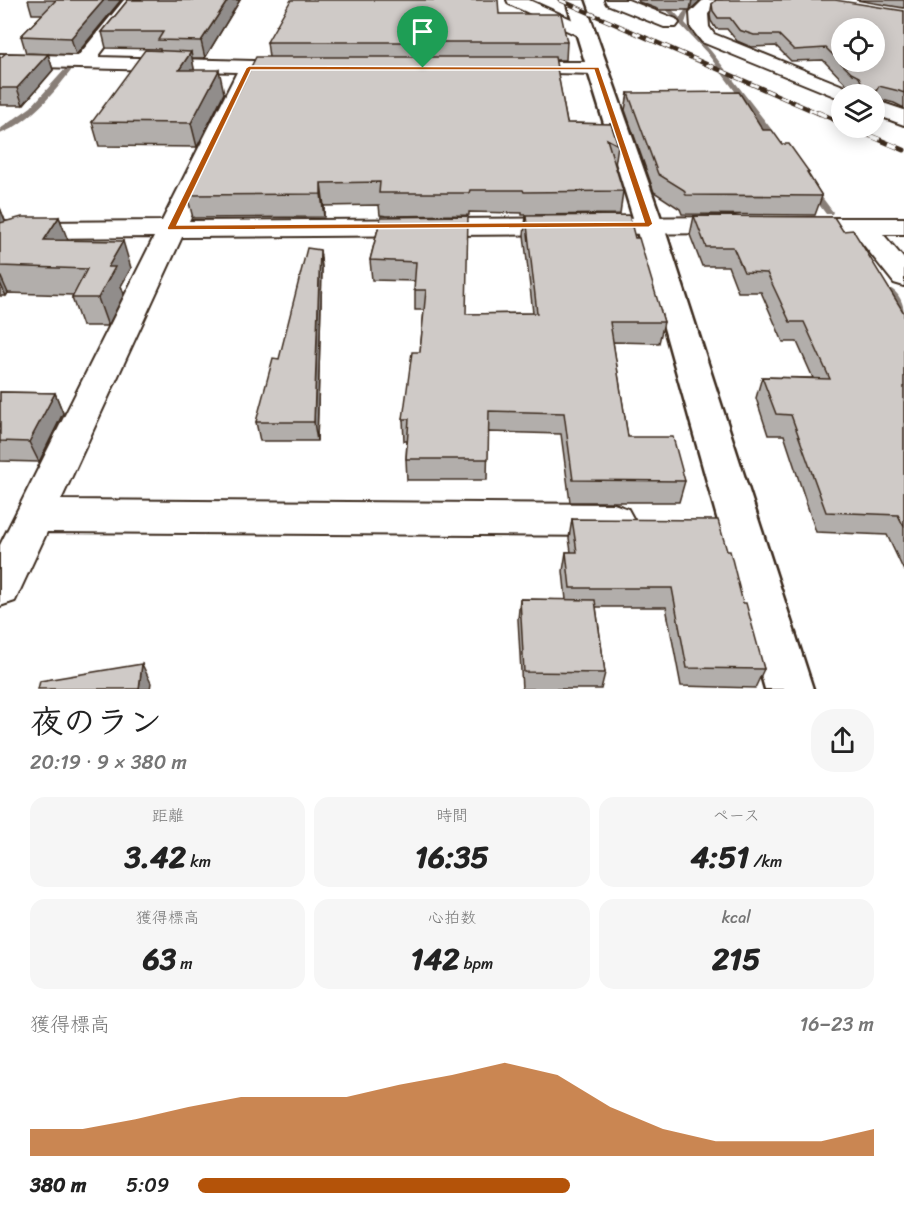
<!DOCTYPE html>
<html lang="ja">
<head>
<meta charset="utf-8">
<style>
	body { margin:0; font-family:Sriracha,"Klee One",sans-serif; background:#f6f6f6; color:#222; height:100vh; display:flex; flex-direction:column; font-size:22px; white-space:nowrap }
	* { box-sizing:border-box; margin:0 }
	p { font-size:20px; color:#767676 }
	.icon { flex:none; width:33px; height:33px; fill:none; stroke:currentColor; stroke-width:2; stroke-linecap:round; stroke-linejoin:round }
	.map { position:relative; height:689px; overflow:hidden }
	.sheet { display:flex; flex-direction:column; background:#fff; flex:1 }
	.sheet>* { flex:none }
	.tools { position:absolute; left:831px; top:18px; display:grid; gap:12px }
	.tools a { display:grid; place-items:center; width:54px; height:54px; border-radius:50%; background:#fff; box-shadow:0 3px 15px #0003; font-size:30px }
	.pin { position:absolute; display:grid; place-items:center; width:51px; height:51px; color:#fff; margin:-62px -26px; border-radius:50% 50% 50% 0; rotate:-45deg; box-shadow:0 0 6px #0007 }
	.pin .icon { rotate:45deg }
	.round { display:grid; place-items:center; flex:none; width:63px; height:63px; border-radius:24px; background:#f6f6f6 }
	.head { display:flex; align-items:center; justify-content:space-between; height:102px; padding:0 30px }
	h1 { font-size:33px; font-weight:800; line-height:45px }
	.metrics { display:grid; grid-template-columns:repeat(3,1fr); gap:9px; height:102px; padding:6px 30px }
	.metrics div { display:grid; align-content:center; border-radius:15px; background:#f6f6f6; text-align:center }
	.metrics b { font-size:30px; font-weight:800 }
	.metrics small { font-size:16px; font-weight:400 }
	.metrics p { font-size:16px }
	.chart { height:168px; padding:12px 30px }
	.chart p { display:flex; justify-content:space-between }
	.chart svg { width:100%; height:108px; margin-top:6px; fill:#b45309; opacity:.7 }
	ul { padding:0 30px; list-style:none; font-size:20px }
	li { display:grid; grid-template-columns:96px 72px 1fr; align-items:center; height:45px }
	li i { height:15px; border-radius:8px; background:#b45309 }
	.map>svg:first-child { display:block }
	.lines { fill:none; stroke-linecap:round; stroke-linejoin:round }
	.stream { fill:#887e77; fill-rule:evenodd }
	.minor-casing { stroke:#3b2a1e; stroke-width:4 }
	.tertiary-casing { stroke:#3b2a1e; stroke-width:5 }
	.minor { fill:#fff; fill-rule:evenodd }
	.tertiary { fill:#fff; fill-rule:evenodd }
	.rail-far1-casing { stroke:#3b2a1e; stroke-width:4.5 }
	.rail-casing { stroke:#3b2a1e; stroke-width:5 }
	.rail-far1 { stroke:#fff; stroke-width:3; stroke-dasharray:8; stroke-linecap:butt }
	.rail { stroke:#fff; stroke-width:4; stroke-dasharray:10; stroke-linecap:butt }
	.wall { fill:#b2aeab; stroke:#3b2a1e; stroke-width:1.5 }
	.shaded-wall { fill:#918d8b; stroke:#3b2a1e; stroke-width:1.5 }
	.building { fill:#cfcac7; stroke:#3b2a1e; stroke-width:1.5; fill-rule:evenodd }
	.route { fill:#b45309; stroke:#fff; stroke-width:1.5; fill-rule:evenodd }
</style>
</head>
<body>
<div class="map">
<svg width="904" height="689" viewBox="0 0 904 689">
	<rect width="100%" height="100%" fill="#fff"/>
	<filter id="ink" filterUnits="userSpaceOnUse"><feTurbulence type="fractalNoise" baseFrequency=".0167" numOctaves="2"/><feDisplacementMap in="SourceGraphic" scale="12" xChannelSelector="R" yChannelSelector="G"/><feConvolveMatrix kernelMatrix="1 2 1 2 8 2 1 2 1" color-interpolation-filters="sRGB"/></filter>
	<g filter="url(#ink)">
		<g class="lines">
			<path class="stream" d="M657 0H663L680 18C684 9 696 0 706 0L688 14 685 23 711 51 779 139V143H773L707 53Z
				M76 57 81 58C59 86 34 121 0 134V129L31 107Z
				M809 188H815L833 212 832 214H826L808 190Z
				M889 288C899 292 904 304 904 314L900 313 884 291Z"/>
			<defs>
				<path id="minor" d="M124 0H141L98 57 293 62 300 64 303 68 300 72 257 73 189 221 735 217 744 219 748 225 744 231 735 233 182 237 61 500 614 504 628 509 634 520 628 531 614 536 47 532 15 601 0 606V545L154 237 41 238 0 251V232L41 222 162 221 237 72 0 66V54L78 56Z
					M507 0H529L591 28 594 32 591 36H579L509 4Z
					M605 0H628L676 19 679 23 676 27H664L607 4Z
					M703 0H721L708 14 709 27 714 34 853 90 856 94H842V99L839 98 702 42 691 28 690 13Z
					M514 62H597L604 64 607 68 604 72 597 74 507 72 504 68 507 64Z
					M874 100 904 110V125L874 114Z
					M797 218H904V234H883L904 259V286L894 283 855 234H797L788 232 784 226 788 220Z"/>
				<path id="tertiary" d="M566 0H584L663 224 813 689H765L635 224Z"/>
			</defs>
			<use href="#minor" class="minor-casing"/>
			<use href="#tertiary" class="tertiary-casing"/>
			<use href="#minor" class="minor"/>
			<use href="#tertiary" class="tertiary"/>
			<defs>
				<path id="rail-far1" d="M560 0 820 114"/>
				<path id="rail" d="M817 112 842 123
					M852 128 904 150"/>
			</defs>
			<use href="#rail-far1" class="rail-far1-casing"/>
			<use href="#rail" class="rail-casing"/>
			<use href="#rail-far1" class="rail-far1"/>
			<use href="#rail" class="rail"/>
		</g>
		<path class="wall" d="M28 0H121L76 55 26 53 21 36 43 14H32Z
			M128 0H240L205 58H192L194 70 224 93 197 147 99 146 92 122 160 51V49L106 48 102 32Z
			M638 0H701L690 10H660L639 2Z
			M856 0H904V8Z
			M712 4 904 11V108L894 103 874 98V94H858L855 89 847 85 823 60 791 61 776 46 751 47 737 41 727 29H716L711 21 710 15Z
			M499 14 567 42 566 60H555L567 123 611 124 618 145 615 166 623 191 620 214 522 215V213L469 212V215L387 216 380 215 379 205 324 206V217L193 218 187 195 221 130V126L269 57 267 42Z
			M48 54 53 70 23 105H0V58Z
			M628 93 763 130 782 144 809 172 808 175 822 196 815 215 682 214 680 209 654 192 625 110Z
			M0 208 5 221 59 217 67 240 131 268 121 286 124 294 108 326H82L72 298 73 295 8 293 6 296H0Z
			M526 216 635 238 664 322 659 343 613 342 628 437 685 481 679 502H570L561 434 488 432 487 480H407L406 459 407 441H404L403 419 420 352 424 310H415V281L372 280 370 260 381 217 466 314 533 313 524 235Z
			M694 216 843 231 904 313V571L887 535 816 532 784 435H768L756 398 762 377 813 378 797 342H783L761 292H738L728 266H702L690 235Z
			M320 250 322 268 317 441H260L256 422Z
			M0 392 55 393 63 413 39 462 0 461Z
			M572 519 743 603 764 669 755 688 681 686 666 607H596L605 673 601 689H522L518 619 520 599 566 600 563 571 566 552H571L569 538Z"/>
		<path class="shaded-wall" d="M104 0H121L76 55 71 38Z
			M228 0H240L205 58 201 41Z
			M692 0H701L690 10Z
			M191 52 195 74 179 70Z
			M48 54 53 70 23 105 17 88Z
			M219 70 224 93 197 147 191 123Z
			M321 183 324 206V217L321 194Z
			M0 208 8 228 0 230Z
			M59 217 69 243 44 240Z
			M123 241 131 268 121 286 124 294 108 326 98 298 108 267Z
			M320 250 322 268 317 441 314 422Z
			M0 275 8 293 6 296 0 283Z
			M55 393 63 413 39 462 29 442Z
			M142 664 151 683 150 689H139Z"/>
		<path class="building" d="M56 0H104L71 38 21 36Z
			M128 0H228L201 41 158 40 163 32H102Z
			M291 0H498L499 14H561L567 42H267Z
			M716 0H835L904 11V93L899 91 879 86 876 91 863 86 859 77 851 73 826 48 794 50 779 35H754L739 30 730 18H718L713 11 712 4ZM842 28H874V62H842Z
			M145 50 191 52 179 70H219L191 123 92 122Z
			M6 53 48 54 17 88H0V58Z
			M256 57H555L567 123 611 124 618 145 607 139 623 191 524 192 523 190H470L469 193H379L380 182 321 183V194L187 195 223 126H221Z
			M739 92 763 130H772L782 144H789L809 172H807L822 196 686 195 684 190 658 174 628 93Z
			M629 215 635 238H639L664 322H610L628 437H673L685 481 573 480 564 413 489 411 488 459H406L409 419H403L412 352H420L426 290H414L416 262 370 260 381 217 468 216 466 314 537 313 526 216Z
			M694 216 834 217 843 231 853 230 904 313V527L898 515 826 512 791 415 776 414 762 377 830 379 804 322H790L767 273 744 272 733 247H706Z
			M22 217H59L44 240 123 241 108 267H115L98 298H72L87 269 0 266V223Z
			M307 248 320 250 314 422H256L273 358 279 359Z
			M0 392 55 393 29 442 0 441Z
			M572 519 718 520 727 551H730L743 603H746L764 669 687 668 672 588H570L566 552H577Z
			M520 599 595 600 605 673 524 672Z
			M142 664 139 689H38L40 681Z"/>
	</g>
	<path class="route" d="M249 66 599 67 653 224 649 227 168 230 167 228 246 68ZM251 70H594L644 222 177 225Z"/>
</svg>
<div class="tools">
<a><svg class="icon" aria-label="locate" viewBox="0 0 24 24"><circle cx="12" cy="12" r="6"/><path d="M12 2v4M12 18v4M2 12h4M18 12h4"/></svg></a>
<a><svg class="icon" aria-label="layers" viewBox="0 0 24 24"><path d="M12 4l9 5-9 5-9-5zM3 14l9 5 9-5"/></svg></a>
</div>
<div class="pin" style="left:423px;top:68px;background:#1e9e55"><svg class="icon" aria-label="arrive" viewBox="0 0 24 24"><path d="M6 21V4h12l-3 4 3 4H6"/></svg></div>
</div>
<section class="sheet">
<div class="head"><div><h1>夜のラン</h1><p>20:19 · 9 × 380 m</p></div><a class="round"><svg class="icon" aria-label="share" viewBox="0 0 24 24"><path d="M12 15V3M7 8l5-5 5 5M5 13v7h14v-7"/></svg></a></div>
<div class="metrics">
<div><p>距離</p><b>3.42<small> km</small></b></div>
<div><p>時間</p><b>16:35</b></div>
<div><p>ペース</p><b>4:51<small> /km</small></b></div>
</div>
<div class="metrics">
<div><p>獲得標高</p><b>63<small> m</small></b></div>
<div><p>心拍数</p><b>142<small> bpm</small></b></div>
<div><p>kcal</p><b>215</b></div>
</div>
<div class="chart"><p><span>獲得標高</span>16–23 m</p>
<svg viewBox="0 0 160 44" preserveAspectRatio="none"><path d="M0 44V33L10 33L20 29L30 24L40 20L50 20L60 20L70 15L80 11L90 6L100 11L110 24L120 33L130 38L140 38L150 38L160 33V44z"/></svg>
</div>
<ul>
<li><b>380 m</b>5:09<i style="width:55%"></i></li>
</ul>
</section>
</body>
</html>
